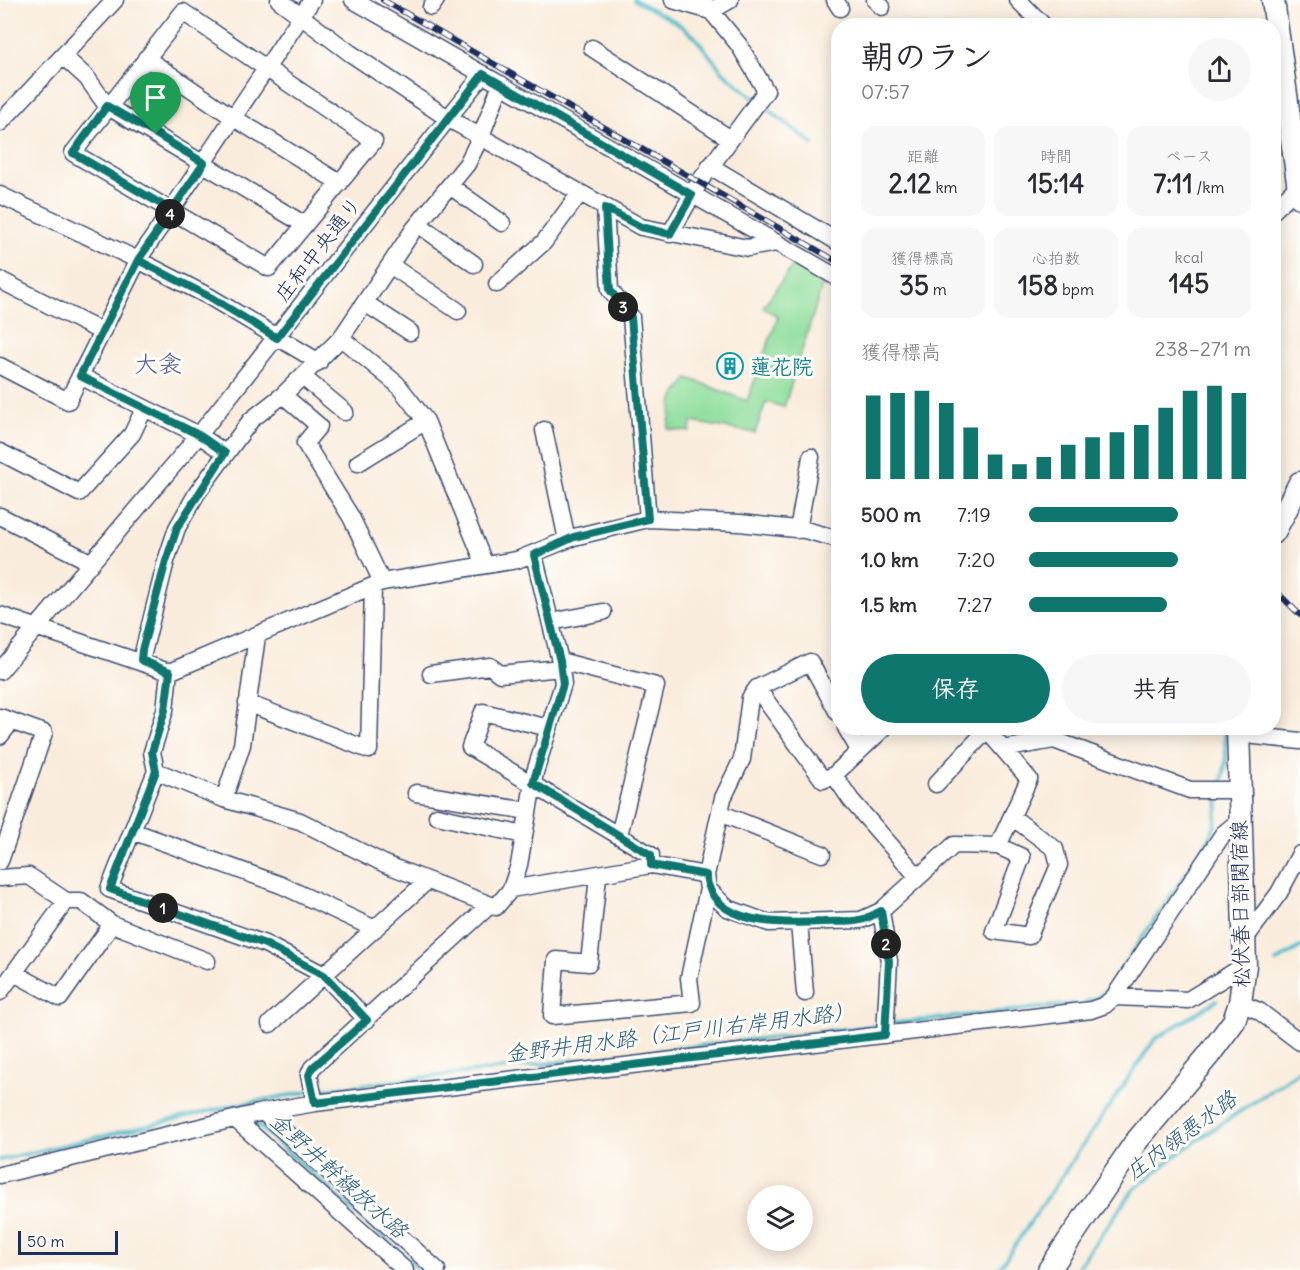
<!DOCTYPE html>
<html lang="ja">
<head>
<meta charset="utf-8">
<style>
	body { margin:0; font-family:Delius,"Klee One",sans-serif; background:#f7f7f7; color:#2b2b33; height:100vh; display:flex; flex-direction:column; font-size:22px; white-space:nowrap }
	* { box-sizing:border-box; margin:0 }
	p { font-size:20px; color:#7c7c81 }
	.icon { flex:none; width:33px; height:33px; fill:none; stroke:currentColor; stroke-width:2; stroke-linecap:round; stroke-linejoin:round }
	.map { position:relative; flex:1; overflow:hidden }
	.drawer { position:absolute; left:831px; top:18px; width:450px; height:717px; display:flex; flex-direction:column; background:#fff; border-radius:24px; box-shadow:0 3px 15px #0003 }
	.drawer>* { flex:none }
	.controls { position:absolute; left:747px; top:1185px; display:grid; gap:12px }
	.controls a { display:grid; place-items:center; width:66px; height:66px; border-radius:50%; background:#fff; box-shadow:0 3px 15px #0003; font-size:30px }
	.scale { position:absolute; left:18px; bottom:15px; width:100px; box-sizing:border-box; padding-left:6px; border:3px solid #1b2f5e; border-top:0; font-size:16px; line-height:21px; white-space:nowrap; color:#1b2f5e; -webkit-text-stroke:4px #fdfcf7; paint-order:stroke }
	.pin { position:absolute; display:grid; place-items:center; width:51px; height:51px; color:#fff; margin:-62px -26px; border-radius:50% 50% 50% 0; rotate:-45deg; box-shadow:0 0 6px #0007 }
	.pin .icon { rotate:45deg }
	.km { position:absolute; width:30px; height:30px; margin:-15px; border-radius:50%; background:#222; color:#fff; font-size:16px; line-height:30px; text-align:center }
	.round { display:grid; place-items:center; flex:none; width:63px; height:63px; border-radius:32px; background:#f7f7f7 }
	.headline { display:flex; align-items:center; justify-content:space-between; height:102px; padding:0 30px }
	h1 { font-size:33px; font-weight:700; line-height:45px }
	.figures { display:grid; grid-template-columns:repeat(3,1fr); gap:9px; height:102px; padding:6px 30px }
	.figures div { display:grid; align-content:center; border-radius:15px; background:#f7f7f7; text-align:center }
	.figures b { font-size:26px; font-weight:700 }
	.figures small { font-size:16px; font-weight:400 }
	.figures p { font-size:16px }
	.chart { height:168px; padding:12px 30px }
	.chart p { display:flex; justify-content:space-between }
	.chart svg { width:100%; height:108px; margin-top:6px; stroke:#0f766e; stroke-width:6 }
	.cta { display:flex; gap:12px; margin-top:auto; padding:12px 30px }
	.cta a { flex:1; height:69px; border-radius:36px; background:#0f766e; color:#fff; font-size:24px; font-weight:700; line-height:69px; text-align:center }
	.cta a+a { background:#f7f7f7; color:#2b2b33 }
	ul { padding:0 30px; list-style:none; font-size:20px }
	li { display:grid; grid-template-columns:96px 72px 1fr; align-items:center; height:45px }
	li i { height:15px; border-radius:8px; background:#0f766e }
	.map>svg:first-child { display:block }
	.green { fill:#8fde9c; stroke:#55867d; stroke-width:1.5 }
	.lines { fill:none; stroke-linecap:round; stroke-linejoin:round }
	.stream { stroke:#4db9c9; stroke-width:4 }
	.minor-casing { stroke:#3c4b71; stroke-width:19 }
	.major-casing { stroke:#3c4b71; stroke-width:25 }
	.minor { stroke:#fff; stroke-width:16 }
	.major { stroke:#fff; stroke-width:22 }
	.rail-casing { stroke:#1b2f5e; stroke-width:6 }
	.rail { stroke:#fdfcf7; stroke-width:4; stroke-dasharray:11; stroke-linecap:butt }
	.route-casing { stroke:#fff; stroke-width:12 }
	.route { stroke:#0f766e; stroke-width:8 }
	.labels { text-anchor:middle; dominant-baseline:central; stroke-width:6; stroke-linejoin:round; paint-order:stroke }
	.street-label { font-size:21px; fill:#1b2f5e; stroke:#fdfcf7 }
	.culture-label { font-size:21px; font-weight:bold; fill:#0d838f; stroke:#fdfcf7; text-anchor:start }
	.water-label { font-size:22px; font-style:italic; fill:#2c5f83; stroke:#fdfcf7 }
	.quarter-label { font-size:24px; fill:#555b95; stroke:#fdfcf7 }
</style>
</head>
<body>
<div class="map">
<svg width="1300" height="1270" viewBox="0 0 1300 1270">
	<rect width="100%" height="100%" fill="#fdfcf7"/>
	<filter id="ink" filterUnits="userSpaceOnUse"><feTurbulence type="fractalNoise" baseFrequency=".0167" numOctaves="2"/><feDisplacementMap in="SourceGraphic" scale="12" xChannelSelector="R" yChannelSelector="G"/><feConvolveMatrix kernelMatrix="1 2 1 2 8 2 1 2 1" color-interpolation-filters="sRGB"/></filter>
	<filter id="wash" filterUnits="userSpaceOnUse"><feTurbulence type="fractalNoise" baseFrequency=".008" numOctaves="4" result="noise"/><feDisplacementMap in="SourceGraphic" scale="24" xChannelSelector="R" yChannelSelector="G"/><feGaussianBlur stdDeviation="1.35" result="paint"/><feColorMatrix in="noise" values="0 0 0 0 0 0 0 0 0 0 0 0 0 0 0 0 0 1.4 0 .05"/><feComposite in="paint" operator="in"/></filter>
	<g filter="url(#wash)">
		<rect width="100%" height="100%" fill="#f9ecdc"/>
		<path class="green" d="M795 262 824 280 784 407 766 402 755 433 691 422 690 432 668 429 673 399 688 378 747 401 778 317 763 307Z"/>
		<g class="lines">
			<path class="stream" d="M634 0 676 22 694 36 723 72 755 99
				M761 104 813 144
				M1274 231 1296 204
				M1221 787 1226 761 1225 728
				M1276 962 1300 947
				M1086 1002 1095 999 1106 991 1207 842 1215 825 1220 794
				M889 1024 1076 1004
				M317 1090 882 1025
				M252 1120 420 1270
				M0 1160 236 1105 307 1092
				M998 1270 1155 1039 1216 1001
				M1076 1270 1134 1189 1184 1149 1300 1071"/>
		</g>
	</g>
	<g filter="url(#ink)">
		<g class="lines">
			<defs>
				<path id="minor" d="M279 0 350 53 449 119 641 227 748 248 776 243
					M353 0 838 278
					M673 0 711 11 730 0
					M835 0 840 8
					M875 0 882 7
					M1018 0 1044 26
					M431 7 436 0
					M183 12 374 141 269 268 73 153Z
					M592 48 729 138
					M63 56 87 78 107 106 305 225
					M146 58 234 118 340 183
					M0 123 115 0
					M710 166 838 242
					M450 186 502 223
					M0 195 138 260 210 297 319 362
					M605 208 610 290 631 317 648 519
					M1274 210 1298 186
					M418 224 474 264
					M670 234 700 181 766 91 739 45 702 0
					M390 265 458 311
					M0 280 102 332
					M497 284 544 242 580 193
					M365 303 410 332
					M341 338 397 384 426 421 485 565
					M0 366 68 401 80 376
					M303 377 345 412
					M283 395 319 426 305 443 351 517 382 582
					M544 430 567 540
					M0 452 79 493 132 434 144 409
					M225 453 199 435 80 376 138 260 312 0
					M358 463 426 421
					M0 516 90 562
					M798 530 811 457
					M0 615 169 672 382 582 517 560 574 537 648 519 740 523 805 530 838 539
					M551 622 603 612
					M141 661 166 561 177 528 197 493 251 420 283 395 341 338 414 229 467 164 481 136 501 84
					M560 661 656 686 619 835
					M0 671 199 435 483 74
					M169 672 165 710 152 752 156 771 109 889 265 944 324 975 367 1020
					M431 674 490 666 500 674 561 668
					M757 688 823 780 834 775 884 728
					M247 703 369 750 373 586
					M838 713 810 662 757 688 750 698 742 759 723 798 706 875 708 889 727 908 769 923 861 920 881 911 954 845 998 846 1029 779 985 728
					M0 717 44 733 0 861
					M549 728 483 712 470 747 651 855V865
					M846 728 859 750
					M1238 734 1300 741
					M0 736 12 721
					M1003 749 1054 740 1190 790H1239
					M156 771 224 799 300 821 385 864 496 907 511 889 519 865 535 772 563 684 560 661 534 555
					M834 775 851 800 918 877
					M936 784 987 730
					M416 793 528 811
					M224 799 242 745 257 636
					M720 813 822 854
					M437 816 524 835
					M132 831 281 885 375 929
					M998 846 1022 857 994 931 1029 936 1059 865 1055 849 1012 817
					M598 876 589 963 556 960 552 1016 692 1003 689 978 708 889
					M0 878 29 876 66 901 0 992
					M511 889 651 865 706 875
					M881 911 889 961 885 1035
					M799 923 805 993
					M112 924 207 961
					M1244 940 1279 893 1300 854
					M14 973 60 998 112 924 81 901H66
					M1114 997 1188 1000 1245 965
					M1240 1003 1259 1011 1300 1042
					M270 1024 427 881
					M315 1103 309 1075 312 1068 490 905
					M263 1112 437 1270
					M235 1119 405 1270
					M0 1175 263 1112 315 1103 1091 1010 1105 1005 1114 997 1223 834 1240 820"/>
				<path id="major" d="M1273 0 1300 197
					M1274 532 1300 483
					M1049 1270 1135 1143 1208 1056 1234 1021 1240 1003 1245 965 1238 728"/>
			</defs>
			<use href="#minor" class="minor-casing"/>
			<use href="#major" class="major-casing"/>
			<use href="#minor" class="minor"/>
			<use href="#major" class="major"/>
			<defs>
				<path id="rail" d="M383 0 838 262
					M1274 589 1300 615"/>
			</defs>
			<use href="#rail" class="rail-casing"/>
			<use href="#rail" class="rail"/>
		</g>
	</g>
	<g class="lines" filter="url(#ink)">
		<defs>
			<path id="route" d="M156 134 204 163 138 260 80 376 199 435 225 453 177 528 166 561 142 650 141 660 170 672 165 710 152 752 156 771 110 889 265 944 324 975 367 1020 312 1068 309 1075 315 1103 885 1035 889 961 881 911C875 914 867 919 860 920 848 923 835 921 823 922 784 924 712 927 706 875L651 865V855L533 783 563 684 560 661 534 555 574 537 648 519 631 317 610 290 605 208 641 227 670 234 692 195 483 74 277 338 210 297 138 260 173 211 73 153 107 106 156 134"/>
		</defs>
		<use href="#route" class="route-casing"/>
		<use href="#route" class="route"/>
	</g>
	<defs>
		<symbol id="building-ring" viewBox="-11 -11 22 22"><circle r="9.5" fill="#fdfcf7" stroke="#0f9aa8" stroke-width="1.5"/><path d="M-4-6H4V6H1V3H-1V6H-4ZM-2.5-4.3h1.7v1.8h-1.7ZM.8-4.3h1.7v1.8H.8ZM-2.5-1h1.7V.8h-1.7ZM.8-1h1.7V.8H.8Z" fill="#0f9aa8"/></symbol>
	</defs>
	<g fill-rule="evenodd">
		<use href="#building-ring" x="715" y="351" width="30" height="30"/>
	</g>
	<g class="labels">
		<g class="street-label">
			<text transform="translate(318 249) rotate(-52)">庄和中央通り</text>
			<text transform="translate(1240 904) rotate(-91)">松伏春日部関宿線</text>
		</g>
		<g class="culture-label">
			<text x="750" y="366">蓮花院</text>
		</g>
		<g class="water-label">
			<text transform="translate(680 1032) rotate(-7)">金野井用水路（江戸川右岸用水路）</text>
			<text transform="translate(1181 1135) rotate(-37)">庄内領悪水路</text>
			<text transform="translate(339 1175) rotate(42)">金野井幹線放水路</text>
		</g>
		<g class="quarter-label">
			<text x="158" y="363">大衾</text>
		</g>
	</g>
</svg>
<div class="controls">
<a><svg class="icon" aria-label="layers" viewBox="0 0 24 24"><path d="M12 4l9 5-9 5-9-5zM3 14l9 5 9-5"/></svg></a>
</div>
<div class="scale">50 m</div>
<div class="pin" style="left:156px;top:134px;background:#1e9e55"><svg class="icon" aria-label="arrive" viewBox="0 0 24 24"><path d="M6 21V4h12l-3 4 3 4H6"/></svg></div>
<b class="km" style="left:163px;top:908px">1</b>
<b class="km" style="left:886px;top:944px">2</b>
<b class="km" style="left:623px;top:307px">3</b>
<b class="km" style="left:170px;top:214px">4</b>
<section class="drawer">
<div class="headline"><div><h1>朝のラン</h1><p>07:57</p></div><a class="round"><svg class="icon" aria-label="share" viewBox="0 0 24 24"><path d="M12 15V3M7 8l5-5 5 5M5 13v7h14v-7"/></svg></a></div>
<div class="figures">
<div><p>距離</p><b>2.12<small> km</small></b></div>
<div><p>時間</p><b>15:14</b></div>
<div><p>ペース</p><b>7:11<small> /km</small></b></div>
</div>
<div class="figures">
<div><p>獲得標高</p><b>35<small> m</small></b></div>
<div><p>心拍数</p><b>158<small> bpm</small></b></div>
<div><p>kcal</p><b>145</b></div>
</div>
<div class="chart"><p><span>獲得標高</span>238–271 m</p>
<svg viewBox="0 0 160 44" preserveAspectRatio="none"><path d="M5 44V10M15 44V9M25 44V8M35 44V13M45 44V23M55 44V34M65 44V38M75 44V35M85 44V30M95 44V27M105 44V25M115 44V22M125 44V15M135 44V8M145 44V6M155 44V9"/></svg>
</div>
<ul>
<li><b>500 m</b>7:19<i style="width:67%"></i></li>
<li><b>1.0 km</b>7:20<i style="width:67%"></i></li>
<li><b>1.5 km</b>7:27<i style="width:62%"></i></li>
</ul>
<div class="cta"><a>保存</a><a>共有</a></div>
</section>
</div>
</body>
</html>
